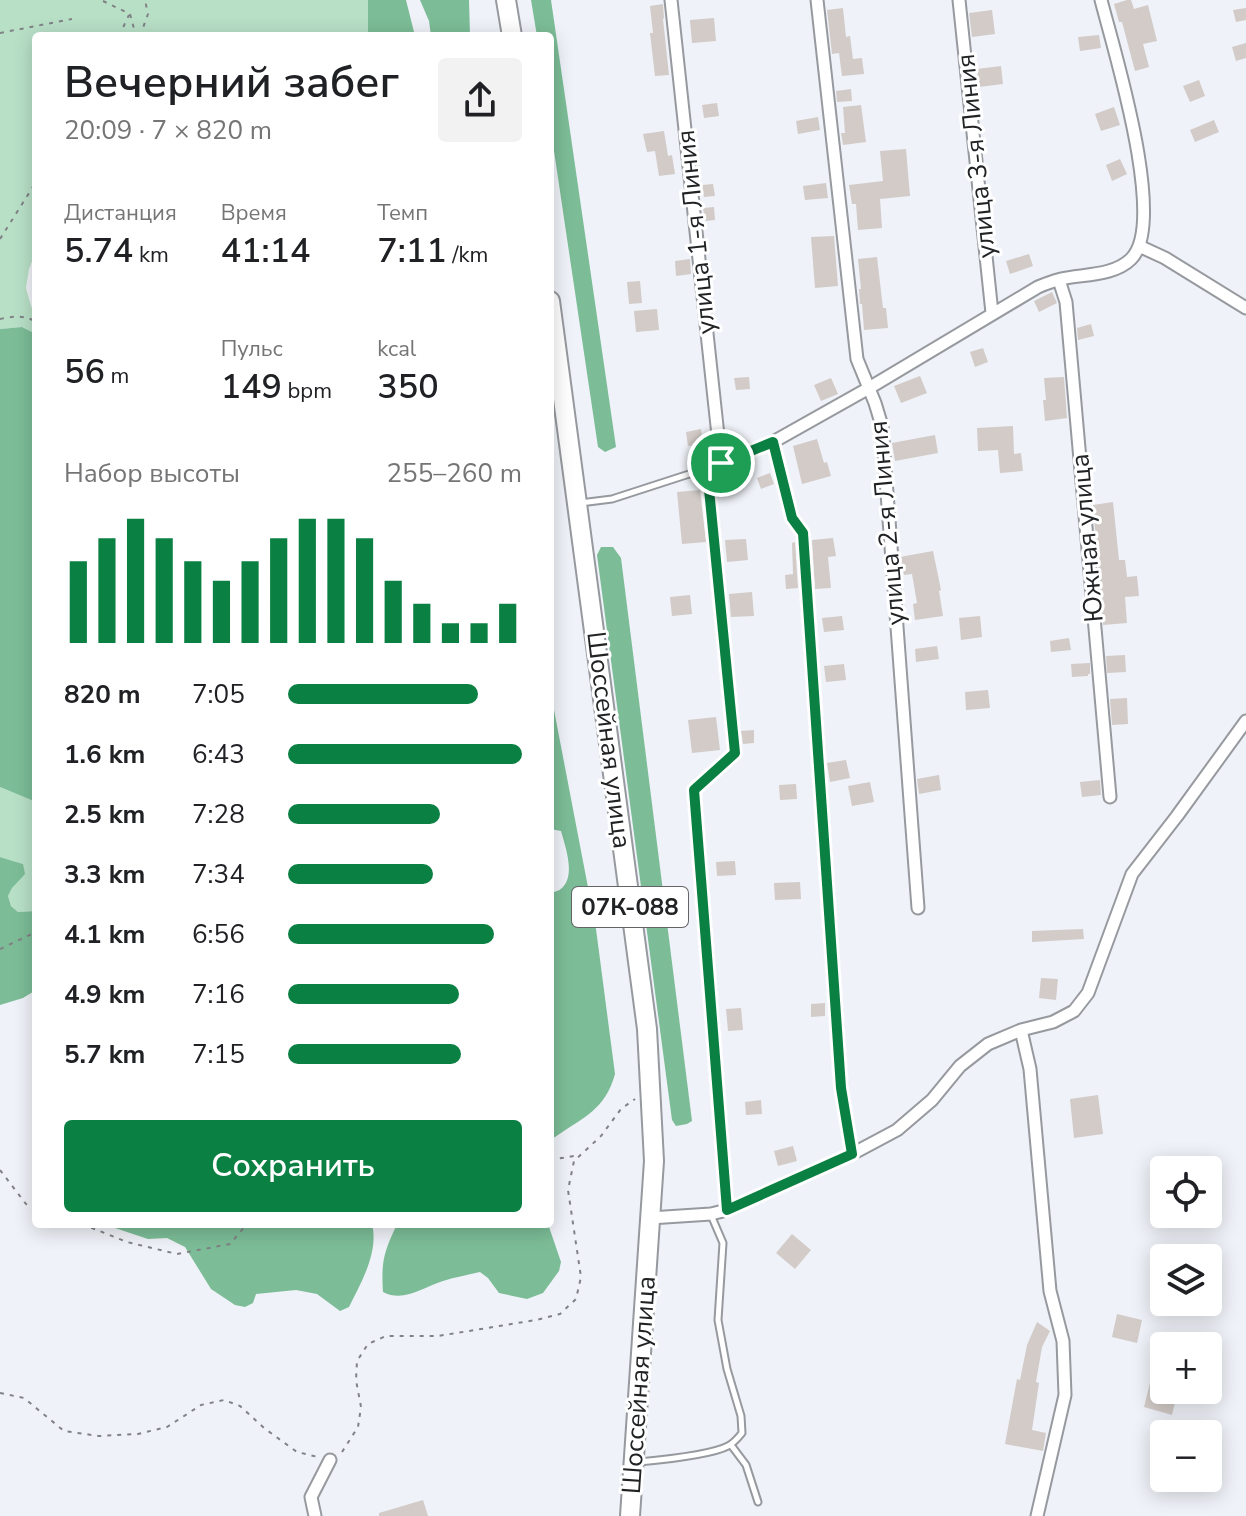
<!DOCTYPE html>
<html lang="ru">
<head>
<meta charset="utf-8">
<style>
	body { margin:0; font-family:"Nunito Sans",sans-serif; background:#f2f2f2; color:#202124; height:100vh; display:flex; flex-direction:column; font-size:30px; white-space:nowrap }
	* { box-sizing:border-box; margin:0 }
	p { font-size:26px; color:#757577 }
	.icon { flex:none; width:44px; height:44px; fill:none; stroke:currentColor; stroke-width:2; stroke-linecap:round; stroke-linejoin:round }
	.map { position:relative; flex:1; overflow:hidden }
	.side { position:absolute; left:32px; top:32px; width:522px; height:1196px; display:flex; flex-direction:column; background:#fff; border-radius:8px; box-shadow:0 4px 20px #0003 }
	.side>* { flex:none }
	.buttons { position:absolute; left:1150px; top:1156px; display:grid; gap:16px }
	.buttons a { display:grid; place-items:center; width:72px; height:72px; border-radius:8px; background:#fff; box-shadow:0 4px 20px #0003; font-size:40px }
	.pin { position:absolute; display:grid; place-items:center; width:68px; height:68px; color:#fff; margin:-34px; border:4px solid #fff; border-radius:50%; box-shadow:0 2px 8px #0007 }
	.round { display:grid; place-items:center; flex:none; width:84px; height:84px; border-radius:8px; background:#f2f2f2 }
	.headline { display:flex; align-items:center; justify-content:space-between; height:136px; padding:0 32px }
	h1 { font-size:44px; font-weight:600; line-height:60px }
	.stats { display:grid; grid-template-columns:repeat(3,1fr); gap:12px; height:136px; padding:8px 32px }
	.stats div { display:grid; align-content:center }
	.stats b { font-size:34px; font-weight:600 }
	.stats small { font-size:22px; font-weight:400 }
	.stats p { font-size:22px }
	.chart { height:224px; padding:16px 32px }
	.chart p { display:flex; justify-content:space-between }
	.chart svg { width:100%; height:144px; margin-top:8px; stroke:#0b8043; stroke-width:6 }
	.primary-button { display:flex; gap:16px; margin-top:auto; padding:16px 32px }
	.primary-button a { flex:1; height:92px; border-radius:8px; background:#0b8043; color:#fff; font-size:32px; font-weight:600; line-height:92px; text-align:center }
	ul { padding:0 32px; list-style:none; font-size:26px }
	li { display:grid; grid-template-columns:128px 96px 1fr; align-items:center; height:60px }
	li i { height:20px; border-radius:10px; background:#0b8043 }
	.map>svg:first-child { display:block }
	.green { fill:#b8e0c7 }
	.forest { fill:#7cbd97 }
	.building { fill:#d2cbc8 }
	.lines { fill:none; stroke-linecap:round; stroke-linejoin:round }
	.service-casing { stroke:#96999e; stroke-width:9 }
	.minor-casing { stroke:#96999e; stroke-width:15 }
	.primary-casing { stroke:#96999e; stroke-width:22 }
	.path { stroke:#808286; stroke-width:2; stroke-dasharray:4 6; stroke-linecap:butt }
	.service { stroke:#fff; stroke-width:5 }
	.minor { stroke:#fff; stroke-width:11 }
	.primary { stroke:#fff; stroke-width:18 }
	.route-casing { stroke:#fff; stroke-width:16 }
	.route { stroke:#0b8043; stroke-width:10 }
	.labels { text-anchor:middle; dominant-baseline:central; stroke-width:6; stroke-linejoin:round; paint-order:stroke }
	.shield { fill:#fff; stroke:#636466; stroke-width:2 }
	.shield-label { font-size:24px; font-weight:bold; fill:#202224 }
	.street-label { font-size:26px; fill:#202224; stroke:#fff }
</style>
</head>
<body>
<div class="map">
<svg width="1246" height="1516" viewBox="0 0 1246 1516">
	<rect width="100%" height="100%" fill="#eff2f8"/>
	<path class="green" d="M0 0H368V36H36V251L29 269 26 288 31 306 36 315V334L22 327 0 329Z
		M0 787 36 802V911L18 912 11 906 8 896 23 864 0 857Z"/>
	<path class="forest" d="M368 0H406L415 36H368Z
		M420 0H469L470 36H431L429 21Z
		M531 0H551L616 447 605 452 598 447 550 124V36H537Z
		M22 327 36 334V802L0 787V329Z
		M601 547H613L621 558 692 1121 687 1124 676 1126 672 1120 597 555Z
		M550 689 596 929 615 1074C605 1110 584 1117 555 1137L550 1138V893C554 892 559 891 562 888 576 875 565 846 561 831L550 829Z
		M0 857 23 864 25 874 12 888 8 896 11 906 18 912 36 911V990L23 998 0 1005Z
		M103 1224H372C379 1252 361 1283 349 1307L340 1311 317 1294 296 1290 256 1294 253 1303 245 1307 235 1305 211 1289 185 1247 167 1238 148 1239Z
		M397 1224H548L561 1262 559 1271 543 1293 527 1299 499 1293 488 1278 480 1272C468 1275 455 1277 443 1281 423 1287 404 1303 383 1292 381 1261 384 1252 397 1224Z"/>
	<path class="building" d="M1127 0H1131L1134 9 1148 5 1157 41 1143 44 1149 67 1135 71 1122 22H1119L1114 4Z
		M663 4 664 18 663 19 669 75 655 76 650 33H653L650 6Z
		M843 8 846 37 850 36 853 59 862 58 864 74 842 76 839 53 832 54 827 10Z
		M1246 8V20L1236 22 1233 10Z
		M992 10 995 34 972 37 969 13Z
		M714 18 716 41 692 43 690 20Z
		M1099 35 1101 48 1080 51 1078 37Z
		M1246 43V58L1236 61 1232 47Z
		M1001 66 1003 84 979 87 977 69Z
		M1199 80 1205 96 1190 102 1183 86Z
		M851 89 852 101 837 102 836 91Z
		M717 103 719 116 704 118 702 105Z
		M861 105 866 142 843 145 841 133H845L843 107Z
		M1114 107 1120 125 1101 131 1095 114Z
		M818 117 820 130 798 134 796 121Z
		M1214 120 1219 132 1195 142 1190 130Z
		M664 131 668 156 672 155 675 174 659 176 655 151 647 152 643 134Z
		M906 149 910 196 880 199 882 228 858 230 856 204H852L849 185 883 181 880 151Z
		M1120 159 1127 174 1112 181 1106 165Z
		M826 183 828 198 805 200 803 186Z
		M713 184 715 196 704 197 702 185Z
		M714 207 715 220 705 221 703 208Z
		M834 236 838 286 815 288 811 237Z
		M1029 254 1033 266 1010 274 1006 261Z
		M877 257 883 308H886L888 328 864 330 862 304H860L859 289H861L858 259Z
		M690 259 691 274 676 276 675 261Z
		M640 281 642 303 629 304 627 282Z
		M1052 292 1057 303 1039 312 1034 301Z
		M657 309 659 330 636 332 634 311Z
		M1091 324 1094 336 1078 340 1077 328Z
		M983 348 988 362 975 367 970 352Z
		M920 376 927 393 901 403 894 386Z
		M749 377 750 389 736 390 734 378Z
		M1064 377 1067 418 1045 421 1043 400H1046L1044 378Z
		M831 378 838 394 821 401 814 385Z
		M1013 426 1014 454 1021 453 1023 471 1000 473 998 450 978 451 977 428Z
		M701 429 703 444 688 446 686 432Z
		M935 435 938 453 895 461 892 443Z
		M817 439 824 463 827 462 831 476 802 484 793 446Z
		M770 473 774 484 761 489 757 478Z
		M700 490 706 542 682 544 677 492Z
		M1113 502 1119 560H1125L1127 577 1137 576 1139 596 1125 597 1127 623 1103 625 1093 505Z
		M833 538 836 556 828 557 831 588 815 589 812 540Z
		M746 539 748 560 727 562 725 540Z
		M795 542 798 588 786 589 785 575 793 574 792 543Z
		M933 551 941 590 939 591 943 616 915 620 913 604 917 603 912 574 904 575 900 557Z
		M752 592 754 616 731 617 729 594Z
		M690 595 692 614 672 616 670 597Z
		M842 616 844 630 824 632 822 618Z
		M980 616 982 637 961 640 959 618Z
		M1069 638 1071 650 1051 652 1050 641Z
		M937 646 939 659 916 662 915 649Z
		M1125 655 1126 672 1107 673 1106 656Z
		M1090 663V674H1088V676L1072 677 1071 664Z
		M844 664 846 680 826 682 824 666Z
		M988 690 990 708 966 710 965 692Z
		M1127 698 1128 724 1112 725 1110 699Z
		M716 717 720 750 692 753 688 720Z
		M754 730V743L743 744 741 731Z
		M846 760 850 778 830 782 827 763Z
		M939 775 941 790 919 794 917 779Z
		M1100 780 1101 795 1082 797 1080 782Z
		M870 782 874 802 852 806 848 786Z
		M796 784 797 799 780 800 779 785Z
		M735 861 736 875 717 876 716 862Z
		M800 882 801 899 775 900 774 883Z
		M1083 929 1084 939 1032 942V931Z
		M1041 978 1058 979 1056 1000 1039 998Z
		M825 1003V1016L811 1017V1004Z
		M741 1008 743 1030 728 1031 726 1009Z
		M1098 1095 1103 1134 1074 1138 1070 1099Z
		M761 1100 762 1114 746 1115 745 1102Z
		M793 1146 797 1161 778 1166 774 1151Z
		M792 1234 811 1250 795 1269 776 1253Z
		M1117 1314 1142 1320 1137 1343 1112 1337Z
		M1037 1322 1050 1331 1042 1347 1036 1382 1039 1383 1032 1430 1046 1433 1043 1451 1005 1444 1017 1379 1020 1380 1027 1345Z
		M1151 1379 1164 1382V1390H1178L1172 1415 1144 1407Z
		M423 1500 428 1516H379V1513Z"/>
	<g class="lines">
		<defs>
			<path id="service" d="M580 503 612 499 720 464
				M731 1445 746 1465 758 1502
				M639 1462C660 1460 711 1455 728 1446 734 1443 738 1438 742 1433L741 1416 727 1369 718 1320 723 1243 711 1215"/>
			<path id="minor" d="M671 0 721 463 773 442 869 388 1038 287C1045 284 1053 281 1061 279 1083 274 1114 276 1131 259 1168 223 1113 47 1101 0
				M817 0 857 359 875 403 882 426 918 908
				M959 0 992 313
				M1139 246 1165 258 1246 308
				M1059 280 1066 302 1110 797
				M773 442 792 518 803 533 841 1088 852 1154
				M707 469 735 753 694 790 727 1210
				M1021 1030 1030 1069 1050 1291 1063 1341 1065 1395 1037 1516
				M650 1218 711 1214 727 1210 852 1154 897 1130 932 1100 960 1066 988 1044 1021 1030 1053 1022 1074 1011 1088 993 1132 874 1177 816 1246 721
				M315 1516 311 1497 330 1460"/>
			<path id="primary" d="M506 0 512 36
				M550 301 647 1029 654 1161 630 1516"/>
		</defs>
		<use href="#service" class="service-casing"/>
		<use href="#minor" class="minor-casing"/>
		<use href="#primary" class="primary-casing"/>
		<path class="path" d="M103 1 130 14 136 36
			M0 33 72 19
			M119 36 129 15
			M140 36 148 14 145 0
			M0 239 36 182
			M0 319C12 316 26 315 36 322
			M0 949 36 932
			M550 1160 580 1155
			M0 1170 26 1204 36 1208
			M82 1224 127 1242 177 1254 230 1244 247 1224
			M0 1393 24 1398 64 1431 99 1436 138 1434 167 1427 201 1405 224 1400 240 1406 264 1428 297 1452 318 1457
			M342 1452 358 1427 361 1407 356 1380 357 1361 368 1344 386 1336H438L536 1320 560 1314 576 1299 581 1277 568 1190 574 1161 601 1136 621 1109 635 1099"/>
		<use href="#service" class="service"/>
		<use href="#minor" class="minor"/>
		<use href="#primary" class="primary"/>
	</g>
	<g class="lines">
		<defs>
			<path id="route" d="M773 442 792 518 803 533 841 1088 852 1154 727 1210 694 790 735 753 707 469Z"/>
		</defs>
		<use href="#route" class="route-casing"/>
		<use href="#route" class="route"/>
	</g>
	<g class="labels">
		<rect class="shield" x="572" y="887" width="116" height="40" rx="6"/>
		<g class="shield-label">
			<text x="630" y="907">07К-088</text>
		</g>
		<g class="street-label">
			<text transform="translate(976 156) rotate(-96)">улица 3-я Линия</text>
			<text transform="translate(696 232) rotate(-96)">улица 1-я Линия</text>
			<text transform="translate(887 523) rotate(-95)">улица 2-я Линия</text>
			<text transform="translate(1087 538) rotate(-95)">Южная улица</text>
			<text transform="translate(609 740) rotate(83)">Шоссейная улица</text>
			<text transform="translate(639 1385) rotate(-86)">Шоссейная улица</text>
		</g>
	</g>
</svg>
<div class="buttons">
<a><svg class="icon" aria-label="locate" viewBox="0 0 24 24"><circle cx="12" cy="12" r="6"/><path d="M12 2v4M12 18v4M2 12h4M18 12h4"/></svg></a>
<a><svg class="icon" aria-label="layers" viewBox="0 0 24 24"><path d="M12 4l9 5-9 5-9-5zM3 14l9 5 9-5"/></svg></a>
<a>+</a>
<a>−</a>
</div>
<div class="pin" style="left:721px;top:463px;background:#1e9e55"><svg class="icon" aria-label="arrive" viewBox="0 0 24 24"><path d="M6 21V4h12l-3 4 3 4H6"/></svg></div>
<section class="side">
<div class="headline"><div><h1>Вечерний забег</h1><p>20:09 · 7 × 820 m</p></div><a class="round"><svg class="icon" aria-label="share" viewBox="0 0 24 24"><path d="M12 15V3M7 8l5-5 5 5M5 13v7h14v-7"/></svg></a></div>
<div class="stats">
<div><p>Дистанция</p><b>5.74<small> km</small></b></div>
<div><p>Время</p><b>41:14</b></div>
<div><p>Темп</p><b>7:11<small> /km</small></b></div>
</div>
<div class="stats">
<div><b>56<small> m</small></b></div>
<div><p>Пульс</p><b>149<small> bpm</small></b></div>
<div><p>kcal</p><b>350</b></div>
</div>
<div class="chart"><p><span>Набор высоты</span>255–260 m</p>
<svg viewBox="0 0 160 44" preserveAspectRatio="none"><path d="M5 44V19M15 44V12M25 44V6M35 44V12M45 44V19M55 44V25M65 44V19M75 44V12M85 44V6M95 44V6M105 44V12M115 44V25M125 44V32M135 44V38M145 44V38M155 44V32"/></svg>
</div>
<ul>
<li><b>820 m</b>7:05<i style="width:81%"></i></li>
<li><b>1.6 km</b>6:43<i style="width:100%"></i></li>
<li><b>2.5 km</b>7:28<i style="width:65%"></i></li>
<li><b>3.3 km</b>7:34<i style="width:62%"></i></li>
<li><b>4.1 km</b>6:56<i style="width:88%"></i></li>
<li><b>4.9 km</b>7:16<i style="width:73%"></i></li>
<li><b>5.7 km</b>7:15<i style="width:74%"></i></li>
</ul>
<div class="primary-button"><a>Сохранить</a></div>
</section>
</div>
</body>
</html>
